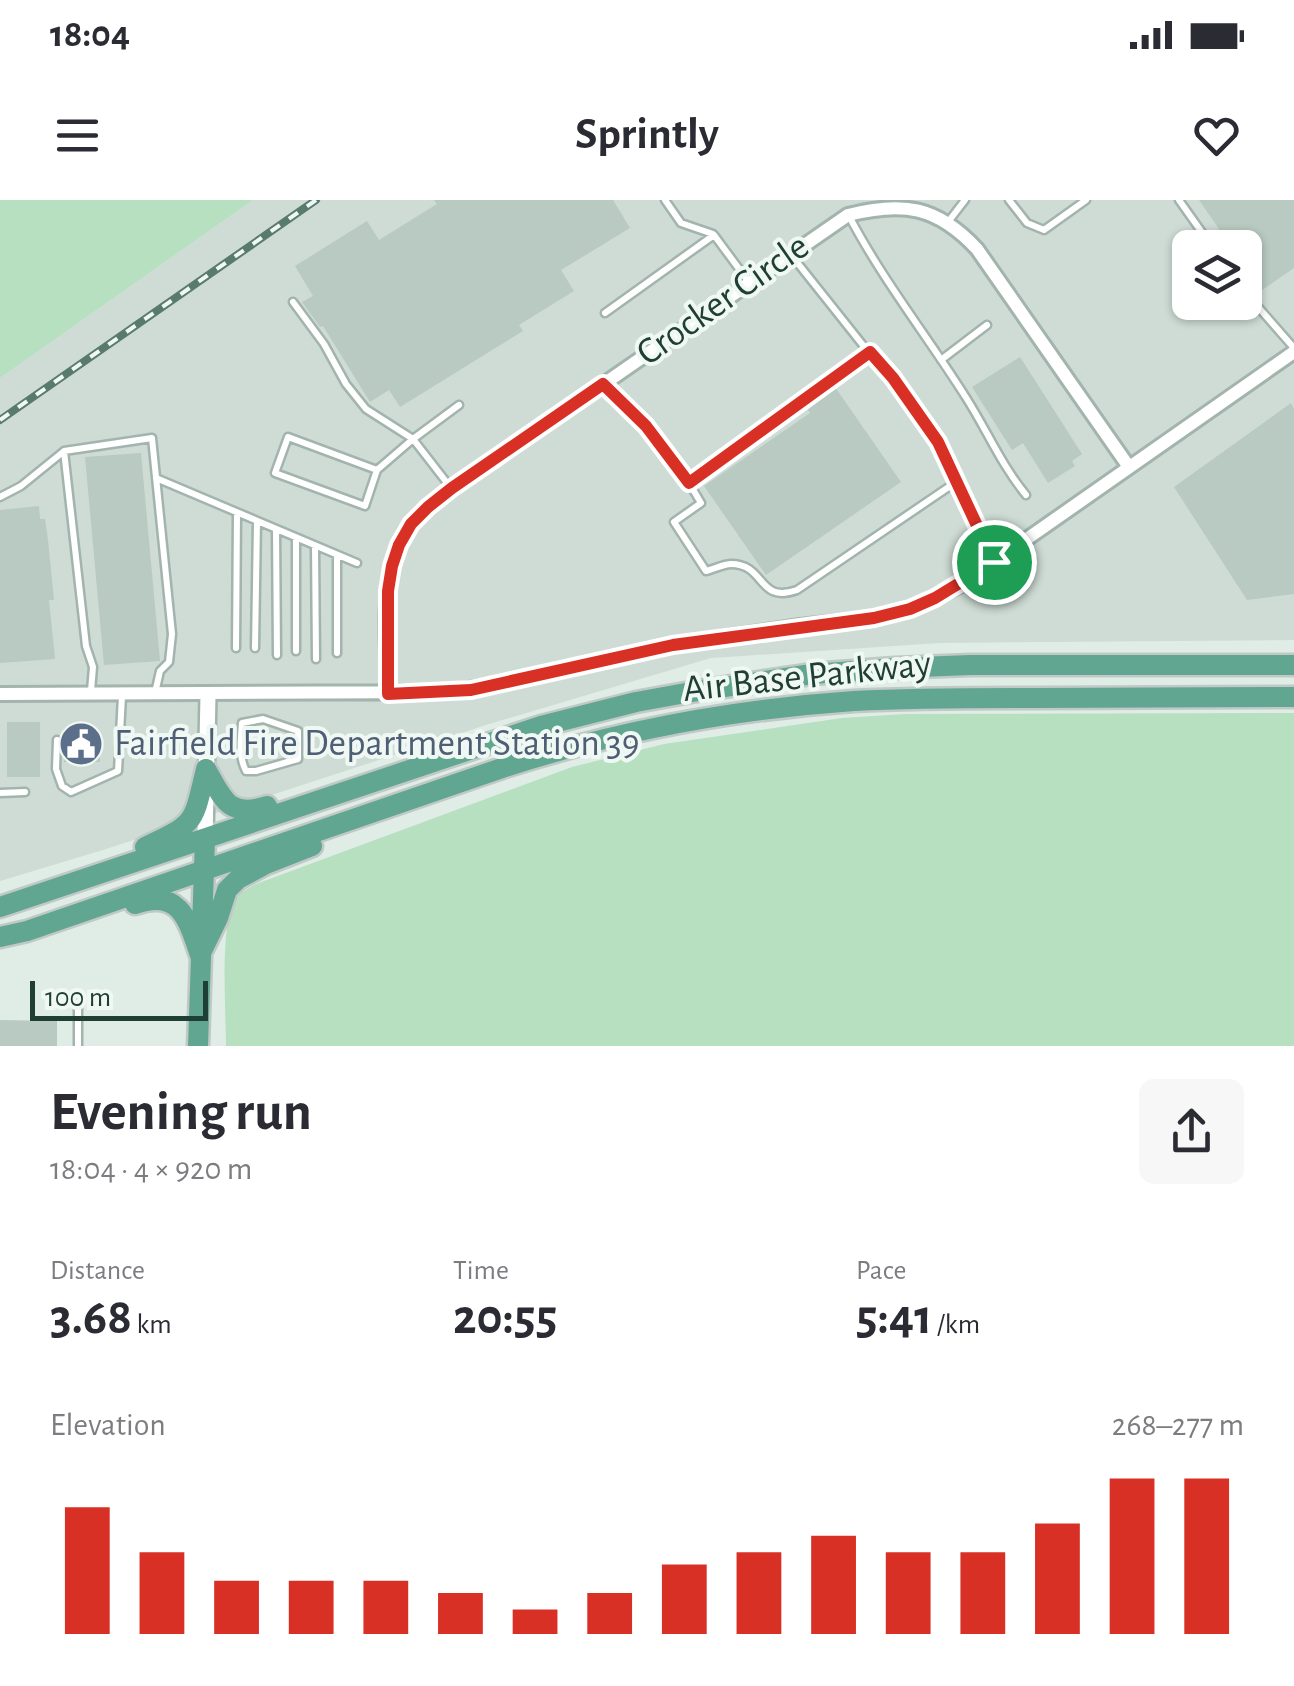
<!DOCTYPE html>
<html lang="en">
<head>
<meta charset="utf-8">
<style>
	body { margin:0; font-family:"Alegreya Sans",sans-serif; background:#f7f7f7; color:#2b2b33; height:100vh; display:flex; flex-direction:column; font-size:38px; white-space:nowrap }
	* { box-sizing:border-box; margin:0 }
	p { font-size:32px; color:#7c7c81 }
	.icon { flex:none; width:55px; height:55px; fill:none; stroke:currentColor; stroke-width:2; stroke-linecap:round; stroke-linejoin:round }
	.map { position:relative; height:846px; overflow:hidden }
	.details { display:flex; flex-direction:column; background:#fff; flex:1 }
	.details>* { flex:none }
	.fabs { position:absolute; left:1172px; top:30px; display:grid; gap:20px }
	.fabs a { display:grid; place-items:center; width:90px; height:90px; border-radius:15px; background:#fff; box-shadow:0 2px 8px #0004; font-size:50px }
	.scale { position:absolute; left:30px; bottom:25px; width:178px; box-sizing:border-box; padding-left:10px; border:5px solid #1f3e34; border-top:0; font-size:28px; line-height:35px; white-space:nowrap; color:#1f3e34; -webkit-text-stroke:8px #f0f8f4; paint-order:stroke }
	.pin { position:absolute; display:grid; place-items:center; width:85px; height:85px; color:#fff; margin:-42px; border:5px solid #fff; border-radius:50%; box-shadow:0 2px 10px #0007 }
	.round { display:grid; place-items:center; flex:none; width:105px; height:105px; border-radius:15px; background:#f7f7f7 }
	.overview { display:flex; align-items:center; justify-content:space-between; height:170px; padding:0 50px }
	h1 { font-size:55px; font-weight:700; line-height:75px }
	.figures { display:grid; grid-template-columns:repeat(3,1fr); gap:15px; height:170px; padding:10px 50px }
	.figures div { display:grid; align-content:center }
	.figures b { font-size:50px; font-weight:700 }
	.figures small { font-size:28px; font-weight:400 }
	.figures p { font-size:28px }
	.chart { height:280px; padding:20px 50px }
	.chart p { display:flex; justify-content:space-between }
	.chart svg { width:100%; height:180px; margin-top:10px; stroke:#d93025; stroke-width:6 }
	.status { display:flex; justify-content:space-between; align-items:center; height:70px; padding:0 50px; background:#fff; direction:ltr }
	.status svg { height:28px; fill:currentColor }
	header { display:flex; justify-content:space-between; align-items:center; height:130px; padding:0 50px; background:#fff; font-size:45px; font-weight:700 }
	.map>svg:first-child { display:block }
	.built { fill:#cedcd5; fill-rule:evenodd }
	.green { fill:#b6e0bf }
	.building { fill:#b8cac1 }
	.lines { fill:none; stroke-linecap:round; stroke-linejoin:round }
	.service-casing { stroke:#a2b4ad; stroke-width:11 }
	.minor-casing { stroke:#a2b4ad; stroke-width:18 }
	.tertiary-casing { stroke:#a2b4ad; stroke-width:20 }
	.primary-casing { stroke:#c0c9c6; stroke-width:25 }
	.service { stroke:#fff; stroke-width:6 }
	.minor { stroke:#fff; stroke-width:12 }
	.tertiary { stroke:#fff; stroke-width:15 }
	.primary { stroke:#60a690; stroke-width:20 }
	.rail-casing { stroke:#597a6f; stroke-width:8 }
	.rail { stroke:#f0f8f4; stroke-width:4; stroke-dasharray:11; stroke-linecap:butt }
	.route-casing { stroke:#fff; stroke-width:20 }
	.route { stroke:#d93025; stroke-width:12 }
	.labels { text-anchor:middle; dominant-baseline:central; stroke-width:8; stroke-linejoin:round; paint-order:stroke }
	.street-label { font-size:38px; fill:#1f3e34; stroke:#f0f8f4 }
	.service-label { font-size:38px; fill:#4e5e75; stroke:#f0f8f4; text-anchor:start }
</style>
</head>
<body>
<div class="status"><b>18:04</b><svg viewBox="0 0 49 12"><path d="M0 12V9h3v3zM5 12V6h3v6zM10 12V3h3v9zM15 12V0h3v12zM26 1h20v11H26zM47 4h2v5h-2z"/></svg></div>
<header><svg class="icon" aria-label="menu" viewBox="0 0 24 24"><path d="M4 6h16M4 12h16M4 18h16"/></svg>Sprintly<svg class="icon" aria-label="heart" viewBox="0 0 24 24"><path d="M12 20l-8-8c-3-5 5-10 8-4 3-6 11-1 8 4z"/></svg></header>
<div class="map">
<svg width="1294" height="846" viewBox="0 0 1294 846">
	<rect width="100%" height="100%" fill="#e0ece6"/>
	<path class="built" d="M253 0H1294V440L939 443 711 458 486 525 103 650 0 681V178ZM1190 48H1245V102H1190Z"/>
	<path class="green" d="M0 0H253L0 178Z
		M1294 513V846H226C226 812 220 732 233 705 238 693 245 690 256 684L572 567 664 544 842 518 905 514Z"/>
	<path class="building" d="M434 0H613L630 28 561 70 574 91 519 125 523 131 400 207 389 190 370 202 323 126 320 127 302 102 313 96 295 66 367 21 379 40 437 4Z
		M1199 0H1294V68L1262 90 1245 66V48H1232Z
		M1020 157 1082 254 1072 261 1075 266 1048 283 1023 243 1012 250 972 187Z
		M835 187 901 282 766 375 704 286 810 213 806 207Z
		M1291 203 1294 209V394L1247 400 1174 287Z
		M141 253 160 461 104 465 85 257Z
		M39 306 40 319H45L48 340 54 400H49L55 459 0 463V310Z
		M7 522H40V577H7Z
		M64 528H81V532H100V562H64Z
		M0 820 57 821V846H0Z"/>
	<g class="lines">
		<defs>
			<path id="service" d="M665 0 681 23 713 34
				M1009 0 1027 23 1044 30 1086 0
				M1179 0 1213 48
				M849 16C882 79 927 136 965 196 987 230 1000 263 1026 295
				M948 22 965 0
				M792 56 862 144 893 178 937 242 993 361
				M1245 92 1294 148
				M293 102 324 144 346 184 366 209 413 239 377 270 365 306 275 273 288 237 377 270
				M605 113 714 35 748 81
				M941 160 987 125
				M604 185 647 226 682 271 701 303 674 322 706 371C714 369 724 364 731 364 766 364 757 404 797 390L956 282
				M156 278 357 363
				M689 283 870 153
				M451 288 413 239 459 205
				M0 297 21 286 63 252
				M276 329 277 455
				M315 346 316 459
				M337 355V453
				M236 448 237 313
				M255 448 257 321
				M296 451V338
				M91 491 93 467 86 446 64 251 152 238 172 434 169 462 160 471 155 493
				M263 519 298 531V559L256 571H246C238 556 241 539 242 523Z
				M57 540 56 569 62 586 71 592 118 571 122 496
				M0 593 25 592
				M78 803V846"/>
			<path id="minor" d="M0 494 450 492 501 484 673 445 800 426 874 418 910 409 961 385 1294 152
				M389 494C387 443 378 368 410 325 421 310 437 300 452 289L848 15C903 1 937 6 977 49L1129 267"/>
			<path id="tertiary" d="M205 639 208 495"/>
			<path id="primary" d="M206 569C223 598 228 619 267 606
				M145 647C197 623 193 623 206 569
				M135 704C180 688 188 720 200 755
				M0 707 541 526 636 502 691 492 812 474 895 468 970 465H1294
				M0 737 27 731 505 567C617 531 737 509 854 501 915 498 976 498 1036 498 1122 497 1208 497 1294 497
				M200 755 218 718 227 690 238 679 266 664 312 646
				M198 846 205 639"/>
		</defs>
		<use href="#service" class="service-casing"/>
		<use href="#minor" class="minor-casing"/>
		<use href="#tertiary" class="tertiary-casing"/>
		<use href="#primary" class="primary-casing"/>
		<use href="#service" class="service"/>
		<use href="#minor" class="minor"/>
		<use href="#tertiary" class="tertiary"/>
		<use href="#primary" class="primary"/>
		<defs>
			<path id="rail" d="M0 220 316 0"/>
		</defs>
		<use href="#rail" class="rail-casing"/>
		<use href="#rail" class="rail"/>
	</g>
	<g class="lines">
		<defs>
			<path id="route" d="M870 152 893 178 938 242 994 362 935 398 910 409 874 418 673 445 471 490 388 494V391L392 366 399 345 411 324 428 307 452 288 603 184 646 226 689 283Z"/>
		</defs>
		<use href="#route" class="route-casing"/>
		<use href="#route" class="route"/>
	</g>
	<defs>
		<symbol id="civic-disc" viewBox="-11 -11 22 22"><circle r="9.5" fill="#5c6f8a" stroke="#f0f8f4"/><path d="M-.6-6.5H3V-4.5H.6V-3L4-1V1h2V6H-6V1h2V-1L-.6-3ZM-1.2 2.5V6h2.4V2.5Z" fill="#fff"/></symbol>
	</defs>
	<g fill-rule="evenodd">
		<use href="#civic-disc" x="56" y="519" width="50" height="50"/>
	</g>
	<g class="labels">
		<g class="street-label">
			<text transform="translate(723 100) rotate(-35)">Crocker Circle</text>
			<text transform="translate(807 477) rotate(-6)">Air Base Parkway</text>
		</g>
		<g class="service-label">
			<text x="114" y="544">Fairfield Fire Department Station 39</text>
		</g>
	</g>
</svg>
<div class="fabs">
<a><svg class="icon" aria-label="layers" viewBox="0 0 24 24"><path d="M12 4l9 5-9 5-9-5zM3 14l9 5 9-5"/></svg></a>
</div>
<div class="scale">100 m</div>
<div class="pin" style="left:994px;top:362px;background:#1e9e55"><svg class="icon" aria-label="arrive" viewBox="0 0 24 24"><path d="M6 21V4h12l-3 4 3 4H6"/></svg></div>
</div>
<section class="details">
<div class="overview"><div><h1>Evening run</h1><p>18:04 · 4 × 920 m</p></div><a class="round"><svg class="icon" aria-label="share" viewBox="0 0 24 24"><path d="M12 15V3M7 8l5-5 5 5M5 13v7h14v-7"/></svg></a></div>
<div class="figures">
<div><p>Distance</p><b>3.68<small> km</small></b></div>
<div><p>Time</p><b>20:55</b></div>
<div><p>Pace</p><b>5:41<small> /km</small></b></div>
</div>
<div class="chart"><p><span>Elevation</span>268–277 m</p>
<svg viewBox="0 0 160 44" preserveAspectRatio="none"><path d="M5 44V13M15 44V24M25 44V31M35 44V31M45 44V31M55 44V34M65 44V38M75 44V34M85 44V27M95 44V24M105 44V20M115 44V24M125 44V24M135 44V17M145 44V6M155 44V6"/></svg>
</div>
</section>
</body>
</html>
